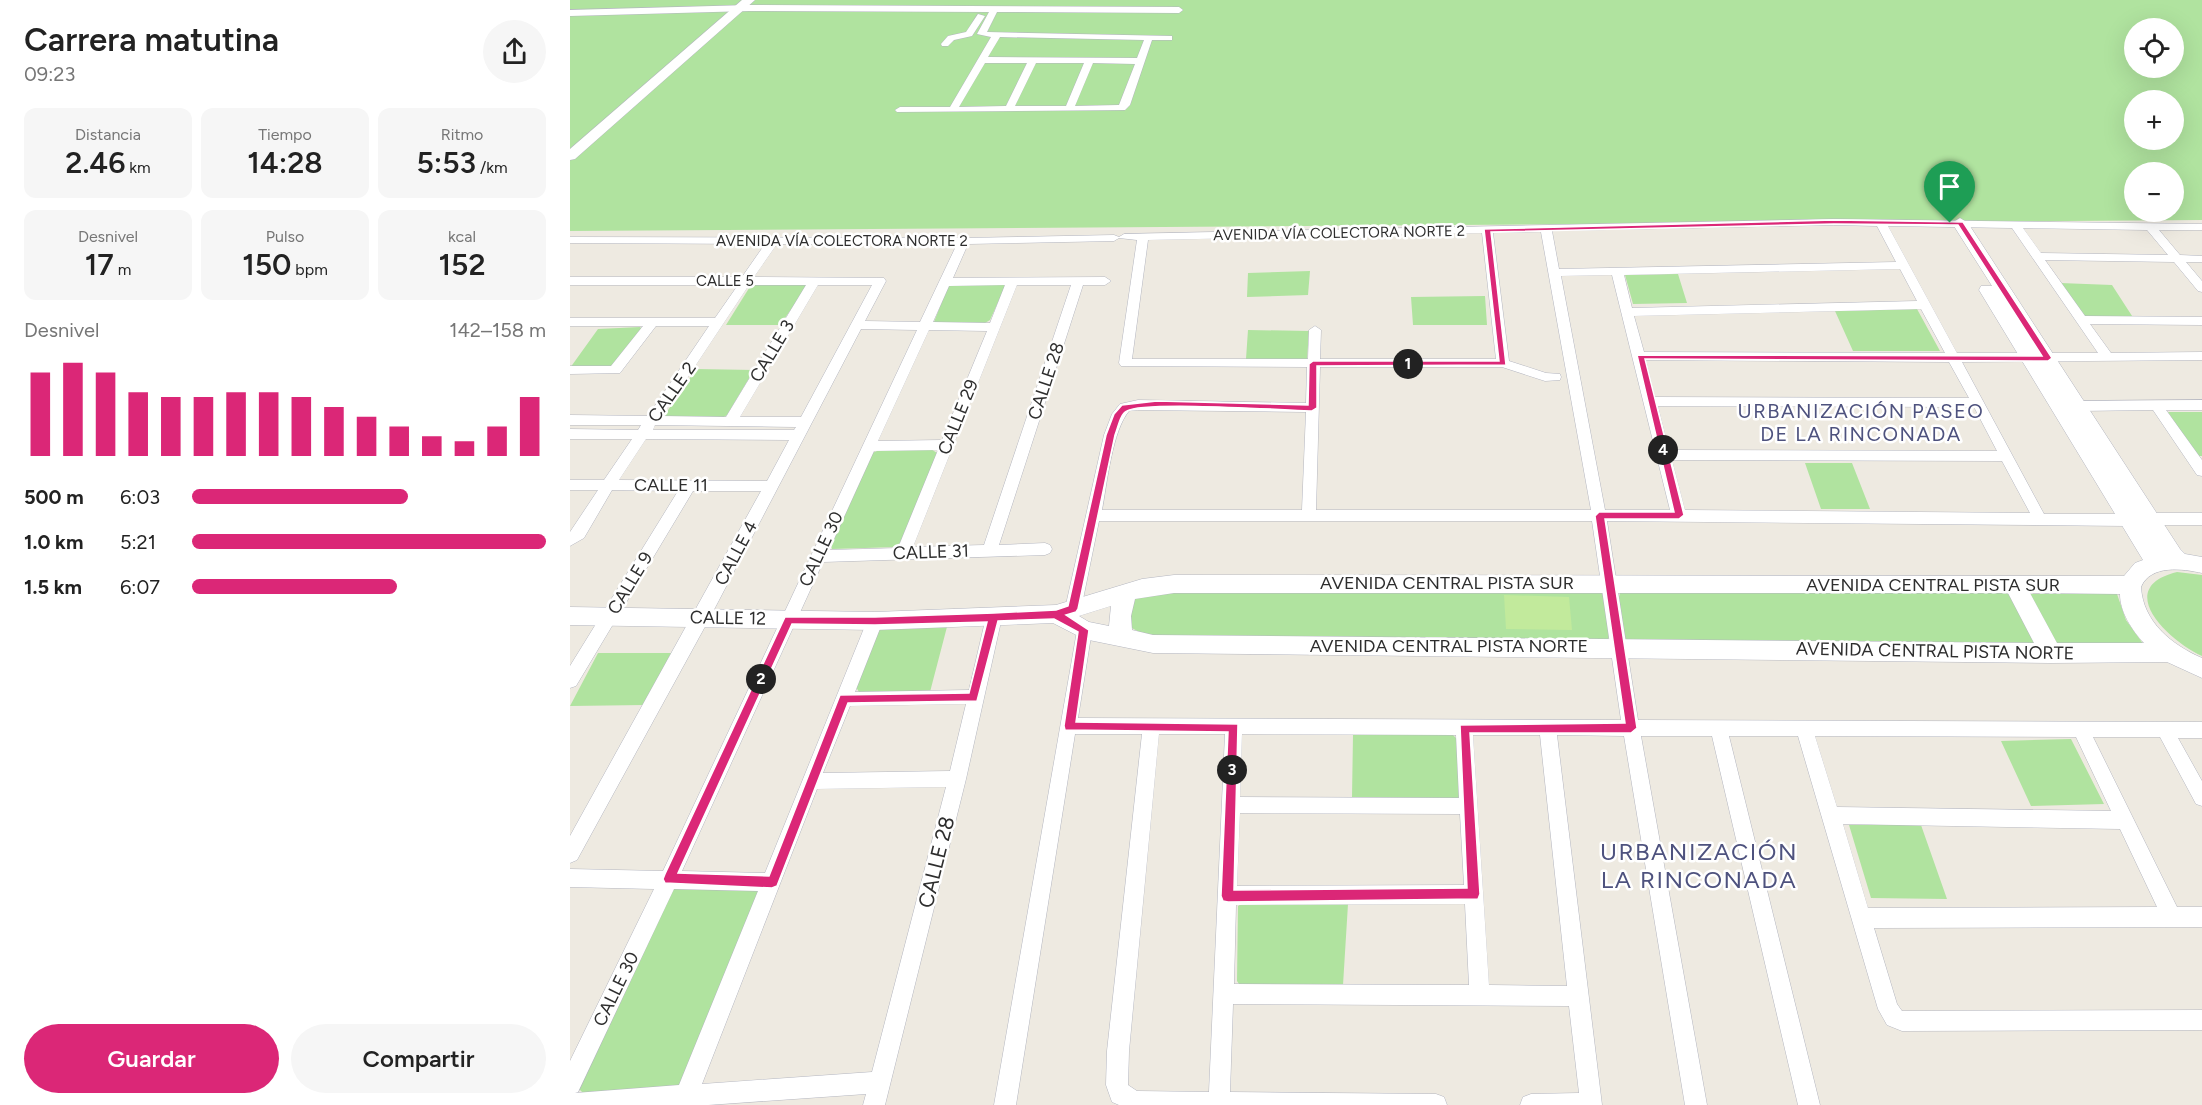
<!DOCTYPE html>
<html lang="es">
<head>
<meta charset="utf-8">
<style>
	body { margin:0; font-family:Figtree,sans-serif; background:#f6f6f6; color:#222; height:100vh; display:flex; flex-direction:column; font-size:22px; white-space:nowrap }
	* { box-sizing:border-box; margin:0 }
	p { font-size:20px; color:#767676 }
	.icon { flex:none; width:33px; height:33px; fill:none; stroke:currentColor; stroke-width:2; stroke-linecap:round; stroke-linejoin:round }
	.map { position:relative; flex:1; overflow:hidden }
	.panel { display:flex; flex-direction:column; background:#fff; width:570px }
	.panel>* { flex:none }
	.buttons { position:absolute; left:1554px; top:18px; display:grid; gap:12px }
	.buttons a { display:grid; place-items:center; width:60px; height:60px; border-radius:50%; background:#fff; box-shadow:0 6px 24px #0002; font-size:30px }
	.pin { position:absolute; display:grid; place-items:center; width:51px; height:51px; color:#fff; margin:-62px -26px; border-radius:50% 50% 50% 0; rotate:-45deg; box-shadow:0 0 6px #0007 }
	.pin .icon { rotate:45deg }
	.km { position:absolute; width:30px; height:30px; margin:-15px; border-radius:50%; background:#222; color:#fff; font-size:16px; line-height:30px; text-align:center }
	.round { display:grid; place-items:center; flex:none; width:63px; height:63px; border-radius:32px; background:#f6f6f6 }
	.headline { display:flex; align-items:center; justify-content:space-between; height:102px; padding:0 24px }
	h1 { font-size:33px; font-weight:600; line-height:45px }
	.metrics { display:grid; grid-template-columns:repeat(3,1fr); gap:9px; height:102px; padding:6px 24px }
	.metrics div { display:grid; align-content:center; border-radius:12px; background:#f6f6f6; text-align:center }
	.metrics b { font-size:30px; font-weight:600 }
	.metrics small { font-size:16px; font-weight:400 }
	.metrics p { font-size:16px }
	.chart { height:168px; padding:12px 24px }
	.chart p { display:flex; justify-content:space-between }
	.chart svg { width:100%; height:108px; margin-top:6px; stroke:#db2777; stroke-width:6 }
	.button { display:flex; gap:12px; margin-top:auto; padding:12px 24px }
	.button a { flex:1; height:69px; border-radius:36px; background:#db2777; color:#fff; font-size:24px; font-weight:600; line-height:69px; text-align:center }
	.button a+a { background:#f6f6f6; color:#222 }
	ul { padding:0 24px; list-style:none; font-size:20px }
	li { display:grid; grid-template-columns:96px 72px 1fr; align-items:center; height:45px }
	li i { height:15px; border-radius:8px; background:#db2777 }
	main { display:flex; flex:1; min-height:0 }
	.map>svg:first-child { display:block }
	.green { fill:#b0e39f; fill-rule:evenodd }
	.pitch { fill:#c2ea9c }
	.lines { fill:none; stroke-linecap:round; stroke-linejoin:round }
	.street-casing { stroke:#b4b6c0; stroke-width:1 }
	.secondary-casing { stroke:#b4b6c0; stroke-width:1 }
	.street { fill:#fff; fill-rule:evenodd }
	.secondary { fill:#fff; fill-rule:evenodd }
	.route { fill:#db2777; stroke:#fff; stroke-width:1.5; fill-rule:evenodd }
	.labels { text-anchor:middle; dominant-baseline:central; stroke-width:5; stroke-linejoin:round; paint-order:stroke }
	.far-street-label { font-size:15px; fill:#2e2e2e; stroke:#fff }
	.street-label { font-size:18px; fill:#2e2e2e; stroke:#fff }
	.neighbourhood-label { font-size:20px; letter-spacing:1.5px; fill:#4e527e; stroke:#fff }
	.near-street-label { font-size:21px; fill:#2e2e2e; stroke:#fff }
	.near-neighbourhood-label { font-size:24px; letter-spacing:1.5px; fill:#4e527e; stroke:#fff }
</style>
</head>
<body>
<main>
<section class="panel">
<div class="headline"><div><h1>Carrera matutina</h1><p>09:23</p></div><a class="round"><svg class="icon" aria-label="share" viewBox="0 0 24 24"><path d="M12 15V3M7 8l5-5 5 5M5 13v7h14v-7"/></svg></a></div>
<div class="metrics">
<div><p>Distancia</p><b>2.46<small> km</small></b></div>
<div><p>Tiempo</p><b>14:28</b></div>
<div><p>Ritmo</p><b>5:53<small> /km</small></b></div>
</div>
<div class="metrics">
<div><p>Desnivel</p><b>17<small> m</small></b></div>
<div><p>Pulso</p><b>150<small> bpm</small></b></div>
<div><p>kcal</p><b>152</b></div>
</div>
<div class="chart"><p><span>Desnivel</span>142–158 m</p>
<svg viewBox="0 0 160 44" preserveAspectRatio="none"><path d="M5 44V10M15 44V6M25 44V10M35 44V18M45 44V20M55 44V20M65 44V18M75 44V18M85 44V20M95 44V24M105 44V28M115 44V32M125 44V36M135 44V38M145 44V32M155 44V20"/></svg>
</div>
<ul>
<li><b>500 m</b>6:03<i style="width:61%"></i></li>
<li><b>1.0 km</b>5:21<i style="width:100%"></i></li>
<li><b>1.5 km</b>6:07<i style="width:58%"></i></li>
</ul>
<div class="button"><a>Guardar</a><a>Compartir</a></div>
</section>
<div class="map">
<svg width="1632" height="1105" viewBox="0 0 1632 1105">
	<rect width="100%" height="100%" fill="#eeeae1"/>
	<path class="green" d="M0 0H1632V220L0 231ZM1564 28H1604V68H1564ZM1564 100H1604V140H1564ZM1564 172H1604V212H1564Z
		M740 271 738 295 677 297 678 273Z
		M1108 274 1117 303 1063 304 1055 275Z
		M1490 283 1542 285 1564 319H1514Z
		M185 284H235L237 287 210 325H156L181 285Z
		M382 284H433L435 287 420 320 415 323H367L364 322 378 286Z
		M915 296 917 325H843L841 297Z
		M1347 309 1370 351H1283L1265 311Z
		M70 327 73 330 45 366 0 368 28 329Z
		M678 330 739 331 737 360 676 359Z
		M126 369 184 370 157 415 152 418H97L94 416Z
		M1598 412H1632V456H1627Z
		M361 449 367 453 332 542 327 547 262 549 261 546 300 454 307 451Z
		M1235 463H1282L1300 509H1251Z
		M1607 572 1632 575V656C1599 641 1542 588 1607 572Z
		M585 590H1027L1033 594 1041 633 1038 639 586 641 558 626 563 599Z
		M1056 590 1434 593 1440 594 1465 643 1055 640 1049 597 1050 593Z
		M1543 592 1547 594 1556 620 1574 645 1487 644 1459 594Z
		M378 623 360 692H289L286 687 309 628Z
		M28 653H101L74 705 0 706Z
		M881 733 888 740 890 795 887 800 782 797 783 735Z
		M1501 739 1534 804 1461 806 1431 741Z
		M1279 825H1351L1377 899 1301 898Z
		M108 886 187 887 190 896 114 1082 104 1089 13 1093 9 1089 100 891Z
		M673 903 778 904 773 985 669 984 667 981 668 906Z"/>
	<path class="pitch" d="M934 595 999 597 1002 630 936 629Z"/>
	<g class="lines">
		<defs>
			<path id="street" d="M179 5 609 7 613 10 609 13 427 12 417 32 602 36V40H582L560 105 555 110 327 112 325 110 330 107H380L421 37 407 34 419 12 179 11 0 16V10ZM430 37 574 40 567 58 418 57ZM415 63H457L436 106 389 107ZM466 63H514L496 106H445ZM523 63 565 64 549 105 505 106Z
				M408 14 415 16 402 36 384 40 378 46H372L371 44 378 36 396 32Z
				M1264 219 1632 224V230H1589L1610 255 1632 256V262H1616L1632 281V292L1628 291 1604 262 1475 260 1515 316 1632 317V325L1520 324 1541 353 1632 352V360L1392 362 1474 514H1558L1563 516 1565 520 1563 524 1558 526 1037 521 1068 720 1632 722V738H1608L1632 781V806L1626 804 1590 737H1523L1607 907H1632V927L1304 928 1327 1004 1332 1011 1632 1010V1030L1332 1031 1317 1025 1308 1009 1228 736H1159L1250 1105H1228L1142 736H1071L1137 1105H1115L1054 736 987 735 1032 1105H950L953 1097 961 1094 1009 1093 999 1006 663 1004 660 1092 866 1094 874 1097 877 1105H549L542 1102 536 1085 537 1051 572 734H505L446 1105H424L508 625 514 623 520 625 522 630 508 718 1051 720 1022 521H529L511 609 509 614 503 615 497 614 495 609 534 435 542 414 550 404 568 400 736 403 737 367 551 366 549 363 567 240 549 238 544 241 398 244 383 278 535 277 541 281 535 285H513L429 545 475 543 480 545 482 549 480 553 475 555 253 562 112 871 195 873 299 616 305 615 311 616 313 621 285 692 399 690 416 617 418 612 424 611 430 612 432 617 396 779 315 1105H293L296 1094 138 1105H0V1061L84 889 0 887V869L93 871 347 330 291 329 137 623 7 860 0 863V836L191 491H123L6 686 0 688V666L108 491 42 490 14 538 0 546V532L28 490H0V480H34L62 439H0V429L68 430 71 425H0V415L78 416 139 326H86L50 373 0 374V366H41L73 326H0V318H145L168 285H0V277H172L195 244 0 243V237L394 238 544 235 549 237 554 234ZM1264 225 1307 226 1326 262 989 269 982 231ZM1318 226 1442 228 1528 353H1387ZM1453 228 1577 230 1598 255 1471 253ZM971 232 1021 510H746L750 367H932L975 381 990 380 991 377 990 374 976 373 939 361 923 233ZM912 233 926 359H750L751 330 745 326 739 330 738 359H562L578 240ZM207 244H387L350 322 295 321 316 281 314 278 184 277ZM1330 269 1347 301 1062 308 1054 275ZM1042 275 1100 510H1035L991 276ZM179 285H236L156 417 92 416ZM248 285H302L231 417H170ZM435 285 420 323 363 322 379 286ZM447 285H501L414 545 343 547ZM1351 309 1375 353 1074 352 1064 316ZM359 330 417 331 372 440 308 441ZM1076 360 1379 362 1399 398 1085 397ZM1088 406 1404 407 1427 451 1099 450ZM568 410 736 412 732 510H532C537 484 542 431 559 411ZM85 425 226 427 224 430H83ZM76 439 219 440 197 481 49 480ZM368 450 328 548 259 550 304 451ZM1102 460 1432 461 1460 513 1115 510ZM396 704 380 771 253 773 280 706ZM589 734H655L639 1092 567 1091 558 1085 559 1051ZM672 734 886 735 889 798 670 797ZM903 735H970L997 986 919 985ZM1245 736 1506 737 1541 811 1267 807ZM376 787 302 1072 132 1084 247 789ZM670 813 890 814 894 885 667 886ZM1273 824 1550 829 1587 907 1298 908ZM104 889 188 891 109 1085 5 1093 8 1092ZM895 904 899 985 664 984 666 905Z
				M1632 400V410H1596L1632 460V476L1627 475 1583 410 1508 411 1501 406 1508 401Z
				M1580 513H1632V525H1580L1575 523 1573 519 1575 515Z"/>
			<path id="secondary" d="M172 0H185L5 159 0 160V149Z
				M1390 218 1398 223 1610 549 1615 554 1632 557V573C1613 569 1581 564 1571 587 1573 622 1602 645 1632 658V678L1597 662 1480 663 583 653 514 639 483 623 305 630 0 625V607L305 612 486 605 572 579 604 575 1554 576 1565 563 1573 560 1409 290 1411 286H1422L1382 223ZM604 593H1438L1464 643 583 635 562 630 561 616 565 599ZM1460 593 1550 594C1550 612 1562 630 1574 643H1487ZM541 606 539 626 519 622 509 616Z"/>
		</defs>
		<use href="#street" class="street-casing"/>
		<use href="#secondary" class="secondary-casing"/>
		<use href="#street" class="street"/>
		<use href="#secondary" class="secondary"/>
	</g>
	<path class="route" d="M1264 220 1393 222 1482 358 1478 361 1075 359 1114 515 1109 519H1035L1067 728 1061 733H900L910 894 908 899 658 902 653 901 651 896 658 732 495 730 494 726 508 632 484 619 428 621 407 701 278 703 207 886 202 888 95 883 93 879 95 874 215 617H305L424 613 486 610 498 606 536 435 544 414 552 405 587 401 738 405 739 364 743 361H929L914 229ZM1264 224 1388 225 1472 356 1067 355 1104 512H1029L1025 516 1055 723 890 725 897 888 664 890 668 724 506 722 519 630 496 615 506 612 508 609 545 435C548 428 550 414 557 411 574 401 713 410 742 411L747 408V366L936 365 921 232ZM417 622 399 693 270 695 199 876 108 873 222 624 305 625Z"/>
	<g class="labels">
		<g class="far-street-label">
			<text transform="translate(769 233) rotate(-1)">AVENIDA VÍA COLECTORA NORTE 2</text>
			<text x="272" y="241">AVENIDA VÍA COLECTORA NORTE 2</text>
			<text x="155" y="281">CALLE 5</text>
		</g>
		<g class="street-label">
			<text transform="translate(202 351) rotate(-59)">CALLE 3</text>
			<text transform="translate(476 381) rotate(-72)">CALLE 28</text>
			<text transform="translate(102 392) rotate(-55)">CALLE 2</text>
			<text transform="translate(388 417) rotate(-68)">CALLE 29</text>
			<text x="101" y="485">CALLE 11</text>
			<text transform="translate(251 549) rotate(-65)">CALLE 30</text>
			<text transform="translate(361 552) rotate(-2)">CALLE 31</text>
			<text transform="translate(166 553) rotate(-62)">CALLE 4</text>
			<text transform="translate(60 583) rotate(-59)">CALLE 9</text>
			<text x="877" y="583">AVENIDA CENTRAL PISTA SUR</text>
			<text x="1363" y="585">AVENIDA CENTRAL PISTA SUR</text>
			<text transform="translate(158 618) rotate(1)">CALLE 12</text>
			<text x="879" y="646">AVENIDA CENTRAL PISTA NORTE</text>
			<text transform="translate(1365 651) rotate(1)">AVENIDA CENTRAL PISTA NORTE</text>
			<text transform="translate(46 989) rotate(-64)">CALLE 30</text>
		</g>
		<g class="neighbourhood-label">
			<text x="1291" y="411">URBANIZACIÓN PASEO<tspan x="1291" dy="23">DE LA RINCONADA</tspan></text>
		</g>
		<g class="near-street-label">
			<text transform="translate(366 862) rotate(-76)">CALLE 28</text>
		</g>
		<g class="near-neighbourhood-label">
			<text x="1129" y="851">URBANIZACIÓN<tspan x="1129" dy="28">LA RINCONADA</tspan></text>
		</g>
	</g>
</svg>
<div class="buttons">
<a><svg class="icon" aria-label="locate" viewBox="0 0 24 24"><circle cx="12" cy="12" r="6"/><path d="M12 2v4M12 18v4M2 12h4M18 12h4"/></svg></a>
<a>+</a>
<a>−</a>
</div>
<div class="pin" style="left:1380px;top:223px;background:#1e9e55"><svg class="icon" aria-label="arrive" viewBox="0 0 24 24"><path d="M6 21V4h12l-3 4 3 4H6"/></svg></div>
<b class="km" style="left:838px;top:364px">1</b>
<b class="km" style="left:191px;top:679px">2</b>
<b class="km" style="left:662px;top:770px">3</b>
<b class="km" style="left:1093px;top:450px">4</b>
</div>
</main>
</body>
</html>
